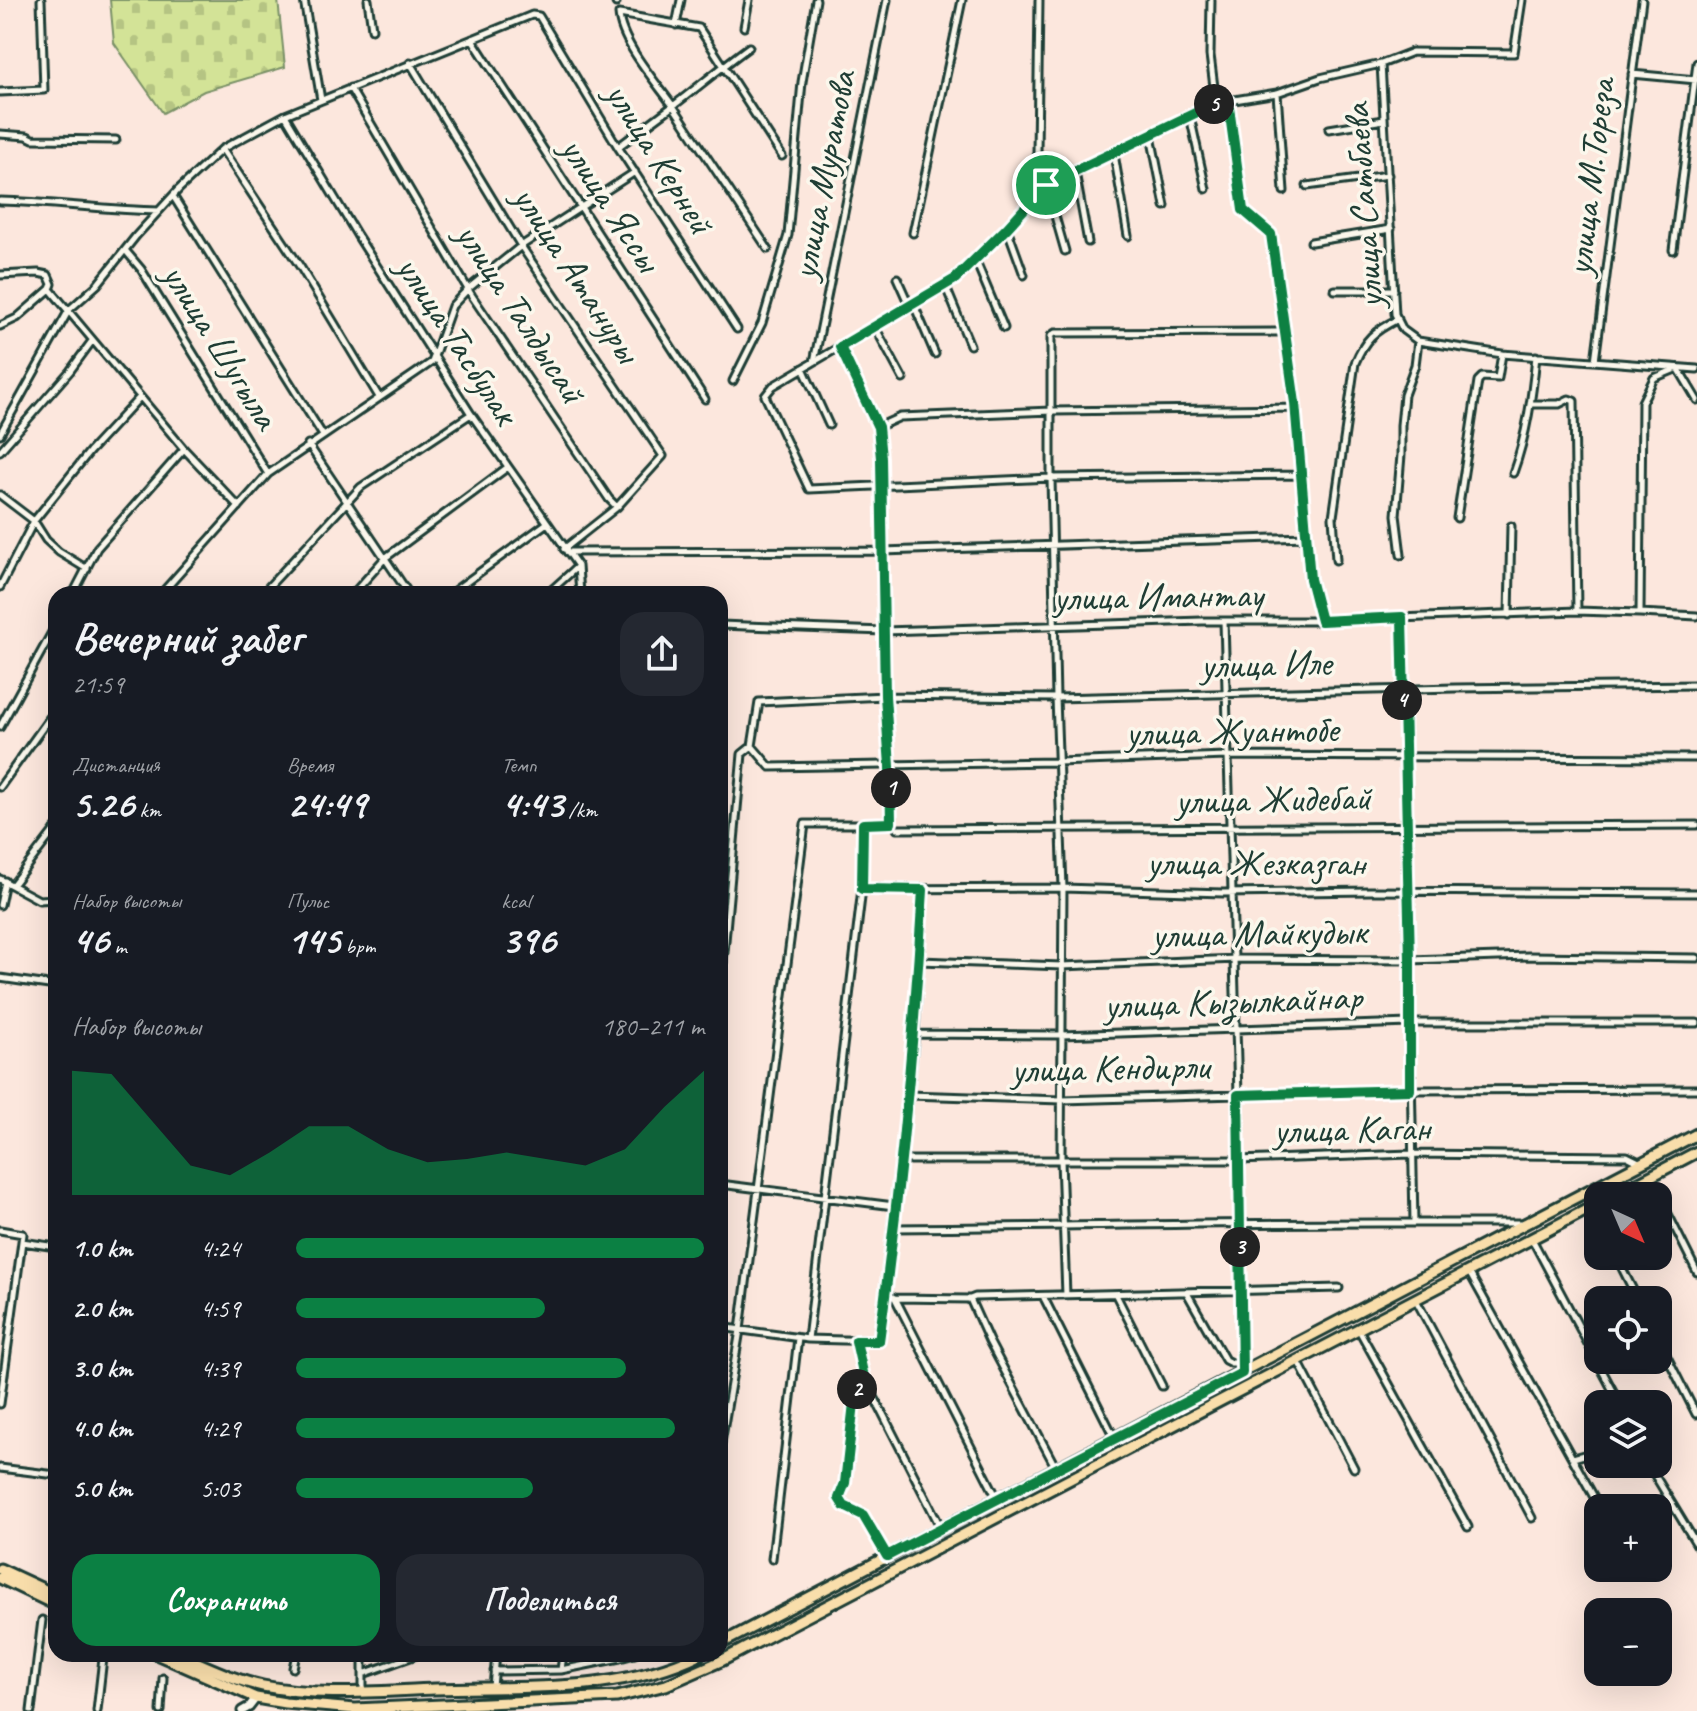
<!DOCTYPE html>
<html lang="ru">
<head>
<meta charset="utf-8">
<style>
	body { margin:0; font-family:Caveat,sans-serif; background:#242831; color:#f1f3f6; height:100vh; display:flex; flex-direction:column; font-size:30px; white-space:nowrap }
	* { box-sizing:border-box; margin:0 }
	p { font-size:26px; color:#9ea1a6 }
	.icon { flex:none; width:44px; height:44px; fill:none; stroke:currentColor; stroke-width:2; stroke-linecap:round; stroke-linejoin:round }
	.map { position:relative; flex:1; overflow:hidden }
	.panel { position:absolute; left:48px; top:586px; width:680px; height:1076px; display:flex; flex-direction:column; background:#171b24; border-radius:24px; box-shadow:0 8px 32px #0002 }
	.panel>* { flex:none }
	.needle { width:52px; rotate:136deg }
	.tools { position:absolute; left:1584px; top:1182px; display:grid; gap:16px }
	.tools a { display:grid; place-items:center; width:88px; height:88px; border-radius:16px; background:#171b24; box-shadow:0 8px 32px #0002; font-size:40px }
	.pin { position:absolute; display:grid; place-items:center; width:68px; height:68px; color:#fff; margin:-34px; border:4px solid #fff; border-radius:50%; box-shadow:0 2px 8px #0007 }
	.km { position:absolute; width:40px; height:40px; margin:-20px; border-radius:50%; background:#222; color:#fff; font-size:22px; line-height:40px; text-align:center }
	.round { display:grid; place-items:center; flex:none; width:84px; height:84px; border-radius:24px; background:#242831 }
	.headline { display:flex; align-items:center; justify-content:space-between; height:136px; padding:0 24px }
	h1 { font-size:44px; font-weight:600; line-height:60px }
	.metrics { display:grid; grid-template-columns:repeat(3,1fr); gap:12px; height:136px; padding:8px 24px }
	.metrics div { display:grid; align-content:center }
	.metrics b { font-size:40px; font-weight:600 }
	.metrics small { font-size:22px; font-weight:400 }
	.metrics p { font-size:22px }
	.chart { height:224px; padding:16px 24px }
	.chart p { display:flex; justify-content:space-between }
	.chart svg { width:100%; height:144px; margin-top:8px; fill:#0b8043; opacity:.7 }
	.action { display:flex; gap:16px; margin-top:auto; padding:16px 24px }
	.action a { flex:1; height:92px; border-radius:24px; background:#0b8043; color:#fff; font-size:32px; font-weight:600; line-height:92px; text-align:center }
	.action a+a { background:#242831; color:#f1f3f6 }
	ul { padding:0 24px; list-style:none; font-size:26px }
	li { display:grid; grid-template-columns:128px 96px 1fr; align-items:center; height:60px }
	li i { height:20px; border-radius:10px; background:#0b8043 }
	.map>svg:first-child { display:block }
	.cemetery { fill:url(#cemetery-stones); stroke:#799066; stroke-width:2 }
	.lines { fill:none; stroke-linecap:round; stroke-linejoin:round }
	.minor-casing { stroke:#1f3d34; stroke-width:11 }
	.tertiary-casing { stroke:#1f3d34; stroke-width:13 }
	.primary-casing { stroke:#1f3d34; stroke-width:15 }
	.minor { stroke:#fbf7ec; stroke-width:5 }
	.tertiary { stroke:#fbf7ec; stroke-width:7 }
	.primary { stroke:#f9deab; stroke-width:9 }
	.route-casing { stroke:#fff; stroke-width:16 }
	.route { stroke:#0b8043; stroke-width:10 }
	.labels { text-anchor:middle; dominant-baseline:central; stroke-width:7; stroke-linejoin:round; paint-order:stroke }
	.street-label { font-size:38px; fill:#1f3d34; stroke:#fbf7ec }
</style>
</head>
<body>
<div class="map">
<svg width="1697" height="1711" viewBox="0 0 1697 1711">
	<defs>
		<pattern id="cemetery-stones" width="16" height="16" patternUnits="userSpaceOnUse" patternTransform="scale(2)"><rect width="16" height="16" fill="#d3e397"/><path d="M2 7V4a2 2 0 0 1 4 0v3zM10 15v-3a2 2 0 0 1 4 0v3z" fill="#b5c483"/></pattern>
	</defs>
	<rect width="100%" height="100%" fill="#fce7dd"/>
	<filter id="ink" filterUnits="userSpaceOnUse"><feTurbulence type="fractalNoise" baseFrequency=".0125" numOctaves="2"/><feDisplacementMap in="SourceGraphic" scale="16" xChannelSelector="R" yChannelSelector="G"/><feConvolveMatrix kernelMatrix="1 2 1 2 8 2 1 2 1" color-interpolation-filters="sRGB"/></filter>
	<g filter="url(#ink)">
		<path class="cemetery" d="M110 0H278L285 67 204 91 163 113 114 43Z"/>
		<g class="lines">
			<defs>
				<path id="minor" d="M304 0 321 100
					M368 0 372 29
					M1039 0 1037 153 1065 251
					M1211 0 1210 55 1216 103
					M616 3V0
					M676 25 681 0
					M744 27 749 0
					M472 39 705 399
					M749 47C723 66 698 87 673 106 656 82 621 43 619 14L699 28 782 156
					M410 63 521 246 663 456 617 507
					M1381 64 1395 314 1403 330 1418 341 1502 354 1697 369
					M1632 74 1696 80
					M350 88 472 296 609 499 617 507 564 549
					M0 92 44 90 41 0
					M1277 93 1284 191
					M1228 100 1243 210 1271 234 1295 403 1310 579 1321 621
					M285 115 357 235 471 414 578 566 580 594
					M1190 116 1206 189
					M1329 129 1384 120
					M0 134 27 136 33 139 116 140
					M1151 136 1165 206
					M618 147 673 106 768 249
					M222 149 301 268 379 397
					M1114 154 1128 236
					M1075 172 1088 242
					M1307 186 1388 175
					M173 196 322 434
					M0 201C53 202 105 210 159 211
					M1007 228 1024 275
					M913 233 962 0
					M1311 242 1391 229
					M125 250 141 269 268 474
					M1673 250 1697 63
					M975 259 1004 328
					M0 275 38 273 48 275 52 284 50 289 184 449 239 507
					M897 278 910 307
					M945 285 970 345
					M1335 290H1394
					M914 305 935 354
					M0 326 17 318 50 289
					M875 327 903 379
					M1286 332 1055 333 1051 336V478L1056 698 1455 688 1697 685
					M840 347 878 427 881 458 885 696 1056 698 1063 888 1061 1160 1066 1295
					M1595 361 1642 0
					M814 362 887 0
					M803 368 829 425
					M733 381 762 323 788 235 802 82 816 0
					M1697 400 1678 368 1654 378 1642 402 1640 613 1697 616
					M1531 404H1559L1569 399 1574 401 1577 611 1640 613
					M878 427 900 417 1052 411 1295 408
					M0 434 69 310 97 285 136 236 179 189 222 149 285 115 532 15 539 16 618 147 737 329
					M308 444 409 594
					M0 451 70 371 92 341
					M1513 473C1527 434 1532 397 1536 356
					M1301 475 1051 478 809 489 765 396 773 386 955 279 1033 201 1046 185 1216 103 1277 93 1320 78 1381 64 1412 52 1514 53 1522 0
					M0 495 34 521 46 540 59 552 87 569
					M1457 518 1478 381 1482 377 1498 378 1502 354
					M567 552 882 551 1306 537
					M1401 555 1396 515 1401 455V425L1404 395 1415 365 1418 341
					M1336 560 1333 517 1355 363C1365 339 1374 331 1398 319
					M0 587 34 521 90 451 140 397
					M73 594 97 548 184 449
					M161 594 268 474 432 362 452 306 468 289 521 246 635 172
					M262 594 361 487 471 414
					M353 594 385 558 508 467
					M450 594 547 523
					M547 594 577 567
					M1509 615 1511 526
					M1402 617 1414 1223H1523
					M1224 621 1238 1095 1242 1372
					M720 625 884 631 1202 621H1321L1577 611
					M0 727 56 625
					M752 746 770 767 1057 762 1227 756 1697 758
					M0 787 56 709
					M897 829 1697 825
					M0 879 39 900 56 899
					M13 884 56 828
					M862 889 1063 888 1223 893 1371 891 1697 893
					M0 905 5 881
					M919 961 1062 966 1237 959 1410 960 1528 956 1697 958
					M0 978 56 986
					M720 996 742 754 752 746 759 702 885 696 890 766 891 823 863 824 862 889 808 1339
					M915 1034 1061 1035 1410 1023H1697
					M908 1095 1062 1100 1410 1090 1697 1089
					M901 1160H1238L1411 1154 1627 1156 1641 1163
					M1650 1178 1697 1272
					M720 1184 894 1206
					M1591 1208 1598 1222
					M892 1228C1066 1227 1240 1222 1414 1223
					M0 1230 23 1234 0 1404
					M1532 1239 1620 1404
					M22 1242 56 1247
					M1616 1256 1638 1300
					M1469 1272 1600 1508
					M1187 1293 1225 1360 1231 1363H1242
					M885 1294 895 1298 970 1299
					M1116 1295 1162 1386
					M1043 1296 1114 1437
					M895 1298 997 1498
					M1416 1300 1532 1518
					M720 1327 808 1339 879 1341 915 1034 923 890
					M1359 1330 1468 1527
					M1658 1339 1696 1414
					M856 1341 864 1377 941 1528
					M1298 1361 1354 1468
					M864 1377C841 1413 858 1463 839 1498L844 1506 863 1515 887 1556
					M720 1449 740 1330 805 824H863
					M1573 1458 1598 1451
					M1648 1464 1697 1545
					M0 1468 56 1475
					M1056 1468 989 1341 970 1299 975 1297 1339 1288
					M772 1559 798 1338
					M52 1570 56 1531
					M620 1658 635 1654
					M293 1668 296 1654
					M561 1670 620 1658 621 1654
					M494 1671 561 1670 563 1654
					M363 1674 419 1654H428
					M493 1687 496 1654
					M363 1691V1654
					M31 1711 42 1620
					M97 1711 103 1658
					M161 1711 163 1678"/>
				<path id="tertiary" d="M242 1711 249 1707 256 1698"/>
				<path id="primary" d="M1613 1196 1697 1152
					M0 1569 56 1595
					M0 1578 56 1605
					M720 1644 1697 1134
					M156 1654 256 1698 285 1703 355 1709 617 1697 666 1685 721 1661 1598 1204
					M177 1654C206 1666 233 1680 263 1686 319 1697 379 1691 435 1689 523 1686 619 1694 700 1654"/>
			</defs>
			<use href="#minor" class="minor-casing"/>
			<use href="#tertiary" class="tertiary-casing"/>
			<use href="#primary" class="primary-casing"/>
			<use href="#minor" class="minor"/>
			<use href="#tertiary" class="tertiary"/>
			<use href="#primary" class="primary"/>
		</g>
	</g>
	<g class="lines" filter="url(#ink)">
		<defs>
			<path id="route" d="M1228 100 1243 210 1271 234 1295 403 1310 579 1321 621 1402 617 1410 960V1090L1238 1095 1242 1373 887 1556 863 1515 844 1506 839 1498 845 1483 855 1394 864 1377 856 1341H879C900 1191 914 1041 923 890L862 889 863 824 891 823 890 766 885 696 881 458 878 427 840 347 955 279 1007 228 1046 185 1216 103Z"/>
		</defs>
		<use href="#route" class="route-casing"/>
		<use href="#route" class="route"/>
	</g>
	<g class="labels">
		<g class="street-label">
			<text transform="translate(660 158) rotate(58)">улица Керней</text>
			<text transform="translate(823 175) rotate(-79)">улица Муратова</text>
			<text transform="translate(1590 177) rotate(-83)">улица М.Тореза</text>
			<text transform="translate(611 204) rotate(57)">улица Яссы</text>
			<text transform="translate(1363 206) rotate(-94)">улица Сатбаева</text>
			<text transform="translate(577 274) rotate(57)">улица Атануры</text>
			<text transform="translate(521 313) rotate(57)">улица Талдысай</text>
			<text transform="translate(458 340) rotate(57)">улица Тасбулак</text>
			<text transform="translate(221 346) rotate(58)">улица Шугыла</text>
			<text transform="translate(1158 596) rotate(-1)">улица Имантау</text>
			<text transform="translate(1266 664) rotate(-1)">улица Иле</text>
			<text transform="translate(1232 731) rotate(-1)">улица Жуантобе</text>
			<text transform="translate(1273 799) rotate(-1)">улица Жидебай</text>
			<text x="1256" y="862">улица Жезказган</text>
			<text transform="translate(1259 933) rotate(-1)">улица Майкудык</text>
			<text transform="translate(1233 1001) rotate(-2)">улица Кызылкайнар</text>
			<text transform="translate(1110 1068) rotate(-1)">улица Кендирли</text>
			<text transform="translate(1352 1129) rotate(-1)">улица Каган</text>
		</g>
	</g>
</svg>
<div class="tools">
<a><svg class="needle" viewBox="-14 -14 28 28"><path d="M0-13l5 13h-10z" fill="#e53935"/><path d="M0 13l5-13h-10z" fill="#9ea1a6"/></svg></a>
<a><svg class="icon" aria-label="locate" viewBox="0 0 24 24"><circle cx="12" cy="12" r="6"/><path d="M12 2v4M12 18v4M2 12h4M18 12h4"/></svg></a>
<a><svg class="icon" aria-label="layers" viewBox="0 0 24 24"><path d="M12 4l9 5-9 5-9-5zM3 14l9 5 9-5"/></svg></a>
<a>+</a>
<a>−</a>
</div>
<div class="pin" style="left:1046px;top:185px;background:#1e9e55"><svg class="icon" aria-label="arrive" viewBox="0 0 24 24"><path d="M6 21V4h12l-3 4 3 4H6"/></svg></div>
<b class="km" style="left:891px;top:788px">1</b>
<b class="km" style="left:857px;top:1389px">2</b>
<b class="km" style="left:1240px;top:1247px">3</b>
<b class="km" style="left:1402px;top:700px">4</b>
<b class="km" style="left:1214px;top:104px">5</b>
<section class="panel">
<div class="headline"><div><h1>Вечерний забег</h1><p>21:59</p></div><a class="round"><svg class="icon" aria-label="share" viewBox="0 0 24 24"><path d="M12 15V3M7 8l5-5 5 5M5 13v7h14v-7"/></svg></a></div>
<div class="metrics">
<div><p>Дистанция</p><b>5.26<small> km</small></b></div>
<div><p>Время</p><b>24:49</b></div>
<div><p>Темп</p><b>4:43<small> /km</small></b></div>
</div>
<div class="metrics">
<div><p>Набор высоты</p><b>46<small> m</small></b></div>
<div><p>Пульс</p><b>145<small> bpm</small></b></div>
<div><p>kcal</p><b>396</b></div>
</div>
<div class="chart"><p><span>Набор высоты</span>180–211 m</p>
<svg viewBox="0 0 160 44" preserveAspectRatio="none"><path d="M0 44V6L10 7L20 21L30 35L40 38L50 31L60 23L70 23L80 30L90 34L100 33L110 31L120 33L130 35L140 30L150 17L160 6V44z"/></svg>
</div>
<ul>
<li><b>1.0 km</b>4:24<i style="width:100%"></i></li>
<li><b>2.0 km</b>4:59<i style="width:61%"></i></li>
<li><b>3.0 km</b>4:39<i style="width:81%"></i></li>
<li><b>4.0 km</b>4:29<i style="width:93%"></i></li>
<li><b>5.0 km</b>5:03<i style="width:58%"></i></li>
</ul>
<div class="action"><a>Сохранить</a><a>Поделиться</a></div>
</section>
</div>
</body>
</html>
